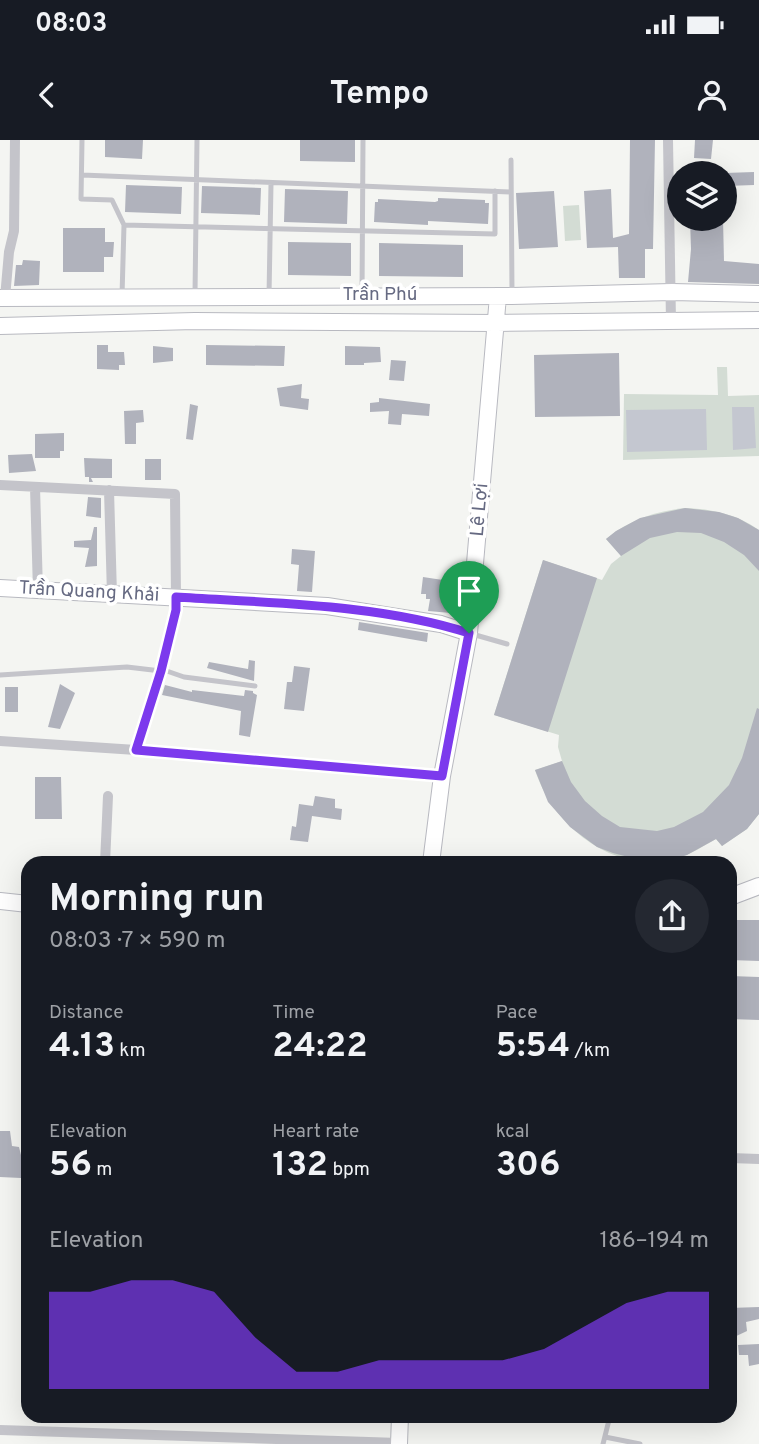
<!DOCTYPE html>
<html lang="en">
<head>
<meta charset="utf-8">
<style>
	body { margin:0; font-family:Overpass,sans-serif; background:#242831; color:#f1f3f6; height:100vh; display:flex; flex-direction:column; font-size:26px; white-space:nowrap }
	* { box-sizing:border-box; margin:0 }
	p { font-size:23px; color:#9ea1a6 }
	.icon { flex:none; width:38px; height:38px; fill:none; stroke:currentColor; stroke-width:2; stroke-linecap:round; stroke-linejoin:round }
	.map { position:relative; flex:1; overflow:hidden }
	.sheet { position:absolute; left:21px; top:716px; width:716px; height:567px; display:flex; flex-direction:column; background:#171b24; border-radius:21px; box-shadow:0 7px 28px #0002 }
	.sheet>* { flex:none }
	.buttons { position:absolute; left:667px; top:21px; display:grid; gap:14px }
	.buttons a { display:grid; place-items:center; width:70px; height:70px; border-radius:50%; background:#171b24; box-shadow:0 7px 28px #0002; font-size:35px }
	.pin { position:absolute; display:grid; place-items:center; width:60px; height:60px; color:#fff; margin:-72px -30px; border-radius:50% 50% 50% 0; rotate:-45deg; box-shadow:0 0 7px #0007 }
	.pin .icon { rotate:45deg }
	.round { display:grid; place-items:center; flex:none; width:74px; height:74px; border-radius:37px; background:#242831 }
	.summary { display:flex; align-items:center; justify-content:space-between; height:119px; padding:0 28px }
	h1 { font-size:38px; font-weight:700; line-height:52px }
	.metrics { display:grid; grid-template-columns:repeat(3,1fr); gap:10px; height:119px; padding:7px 28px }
	.metrics div { display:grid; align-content:center }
	.metrics b { font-size:35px; font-weight:700 }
	.metrics small { font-size:19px; font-weight:400 }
	.metrics p { font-size:19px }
	.chart { height:196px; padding:14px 28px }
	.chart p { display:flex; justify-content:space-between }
	.chart svg { width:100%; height:126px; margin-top:7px; fill:#7c3aed; opacity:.7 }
	.status { display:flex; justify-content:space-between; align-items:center; height:49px; padding:0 35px; background:#171b24; direction:ltr }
	.status svg { height:19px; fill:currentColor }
	header { display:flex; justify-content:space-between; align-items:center; height:91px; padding:0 28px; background:#171b24; font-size:32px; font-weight:700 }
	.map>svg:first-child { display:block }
	.green { fill:#d3dcd4 }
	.water { fill:#c4c7d0 }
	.building { fill:#b0b2bc }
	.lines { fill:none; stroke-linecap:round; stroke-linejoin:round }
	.secondary-casing { stroke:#b8b9c0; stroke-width:18 }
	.lane { stroke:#c4c4ca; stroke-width:5 }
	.street { stroke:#c4c4ca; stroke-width:10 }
	.secondary { stroke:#fff; stroke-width:16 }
	.route-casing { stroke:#fff; stroke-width:14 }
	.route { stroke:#7c3aed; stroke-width:9 }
	.labels { text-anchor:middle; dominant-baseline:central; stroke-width:7; stroke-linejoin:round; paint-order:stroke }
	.street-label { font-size:19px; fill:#666a82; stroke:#fff }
</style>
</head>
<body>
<div class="status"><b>08:03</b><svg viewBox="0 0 49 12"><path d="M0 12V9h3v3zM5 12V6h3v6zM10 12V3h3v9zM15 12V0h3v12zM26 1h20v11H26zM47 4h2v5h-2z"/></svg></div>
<header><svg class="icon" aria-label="back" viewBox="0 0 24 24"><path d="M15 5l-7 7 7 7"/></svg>Tempo<svg class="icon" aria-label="person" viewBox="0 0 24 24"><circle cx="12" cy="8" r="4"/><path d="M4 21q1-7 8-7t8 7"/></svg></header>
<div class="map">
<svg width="759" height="1304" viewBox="0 0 759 1304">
	<rect width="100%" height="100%" fill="#f4f5f2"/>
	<path class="green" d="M579 65 581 100 565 101 563 66Z
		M717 227H727L728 256 759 255V316L623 320 624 254 718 255Z
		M685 368C712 369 737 374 759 390V674L747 689 722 706 716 699C700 708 685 718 667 721 607 730 552 683 535 630L562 621 558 607 559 595 494 575 543 420 602 440 611 424 621 416 606 399C629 380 656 371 685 368Z"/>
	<path class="water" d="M732 267H754L756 308 733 310Z
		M706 269 707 310 627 312 626 270Z"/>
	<path class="building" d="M105 0H143L142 19 105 17Z
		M300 0H355V22L300 21Z
		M630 0H655L653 109H645V138H619L618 107 587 108 584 51 611 49 613 98 629 94Z
		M695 0H713L711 19 694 18Z
		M754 32V45L726 46 725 33Z
		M126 45 182 47 181 74 125 72Z
		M202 46 261 48 260 75 201 73Z
		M285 49 348 51 347 84 284 82Z
		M554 51 558 107 519 109 516 53Z
		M438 58 485 60V63H489L488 84 428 81V85L374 82 375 62H378V59L435 62 438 61Z
		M690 79H723L724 121 759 124V144L688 142 691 109Z
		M63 88H105V102H114L113 117H104V132H63Z
		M288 102 351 103V136L288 135Z
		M379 103 463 105V137L379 136Z
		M23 120 40 121 39 145 14 146 16 125H22Z
		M97 205H108V212H124L125 225H119V230L97 229Z
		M206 205 285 206 284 226 206 225Z
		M153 206 173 208V221L153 223Z
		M345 206 380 207 381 222 364 223V225H345Z
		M619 213 620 276 535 277 534 215Z
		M391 220 406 221 404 241 389 240Z
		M302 244 301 258 309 259 308 270 280 266 277 248Z
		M379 258 430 264 429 276 402 274 401 285 388 284 389 271 370 272V263L379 262Z
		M190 264 198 266 193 300 186 299Z
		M143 270 144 282 136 283V304H125L124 271Z
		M64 293V311H60V318H35V294Z
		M32 314 36 331 9 333 8 315Z
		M84 318 112 319V338H91L93 342H89V337H85Z
		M145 319H161V340H145Z
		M88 357 101 358V378L86 376Z
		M685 368 719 372 738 378 759 390V431L744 415 724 402 701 393 677 392 650 398 621 416 606 399 616 391 640 378Z
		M94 387H97V426L85 427 89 408 74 407V401L91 400Z
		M292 409 315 411 312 452 297 451 299 425 291 424Z
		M543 420 597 438 548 592 494 575Z
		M423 437 456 442 451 473 428 471 430 459H426V454H421Z
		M359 482 428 493 427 502 358 490Z
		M249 520 255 521 254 541 207 528 209 522 248 529Z
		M294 526 310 528 304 571 284 569 287 542H292Z
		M60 544 75 553 60 589 48 587Z
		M165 545 192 552V550L244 556 245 550 253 551V553L257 555 250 597 239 595 241 571 162 555Z
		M5 547H18V572H5Z
		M757 568 759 569V674L747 689 722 706 716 699 687 715 667 721 648 722 613 713 597 707 570 687 548 662 535 630 562 621 571 642 585 661 602 676 620 687 657 691 674 687 703 672 729 645 742 618Z
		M35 637H61L62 679H35Z
		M315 656 335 659V668L342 669 341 680 312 676 308 702 290 700 292 686 296 687 299 664 313 666Z
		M730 780H759V821L730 820Z
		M730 836 759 837V880L730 879Z
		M0 991H10L12 1006 19 1007 22 1019 21 1038 0 1037Z
		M759 1167V1179L746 1182 747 1191 730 1199V1168Z
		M759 1204V1224L749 1226 748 1215H739L738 1205Z"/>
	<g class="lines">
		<defs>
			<path id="secondary" d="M0 158 512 156 672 152 759 154
				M0 186 195 181 497 183 759 180
				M0 448 327 466 441 484 469 493
				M431 723 442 636 469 493 498 156
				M730 757 759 746
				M0 761 28 764
				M399 1304 400 1276"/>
		</defs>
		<use href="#secondary" class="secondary-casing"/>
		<path class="lane" d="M82 0 81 59 112 60 124 85 495 94V51
			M511 20 512 153
			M82 35 511 52
			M195 154 197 0
			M362 155 363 0
			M122 156 124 85
			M269 156 271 44
			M472 494 507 504
			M161 529 184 537 255 546
			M0 535 127 527 161 531
			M136 610 161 531 176 470V461
			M605 1297 640 1304
			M603 1304 610 1276"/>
		<path class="street" d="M668 0 671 182
			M5 158 9 112 14 91 15 0
			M0 345 175 354 176 457
			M35 347 38 451
			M109 350 112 455
			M0 601 136 610 442 636
			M105 723 108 656
			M730 1018 759 1019
			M0 1290 399 1303"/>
		<use href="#secondary" class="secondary"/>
	</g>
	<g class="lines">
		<defs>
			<path id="route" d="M176 457C271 463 379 464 469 493L442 636 136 610 161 531 176 470Z"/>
		</defs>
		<use href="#route" class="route-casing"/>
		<use href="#route" class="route"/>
	</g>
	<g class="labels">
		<g class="street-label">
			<text x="380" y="155">Trần Phú</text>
			<text transform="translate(480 370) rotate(-85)">Lê Lợi</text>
			<text transform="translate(89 452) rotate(3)">Trần Quang Khải</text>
		</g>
	</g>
</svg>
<div class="buttons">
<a><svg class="icon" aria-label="layers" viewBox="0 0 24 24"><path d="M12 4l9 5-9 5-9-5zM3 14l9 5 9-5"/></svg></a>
</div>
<div class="pin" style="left:469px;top:493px;background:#1e9e55"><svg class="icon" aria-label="arrive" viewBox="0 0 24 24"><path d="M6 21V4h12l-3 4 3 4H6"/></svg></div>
<section class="sheet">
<div class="summary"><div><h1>Morning run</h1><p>08:03 · 7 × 590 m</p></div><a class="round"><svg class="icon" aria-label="share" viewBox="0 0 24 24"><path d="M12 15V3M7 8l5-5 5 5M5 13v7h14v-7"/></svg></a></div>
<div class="metrics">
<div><p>Distance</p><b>4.13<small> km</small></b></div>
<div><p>Time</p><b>24:22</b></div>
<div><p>Pace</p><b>5:54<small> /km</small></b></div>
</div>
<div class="metrics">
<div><p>Elevation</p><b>56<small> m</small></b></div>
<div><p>Heart rate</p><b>132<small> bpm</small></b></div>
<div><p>kcal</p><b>306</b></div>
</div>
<div class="chart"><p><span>Elevation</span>186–194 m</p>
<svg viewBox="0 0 160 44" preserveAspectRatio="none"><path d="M0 44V10L10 10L20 6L30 6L40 10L50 26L60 38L70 38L80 34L90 34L100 34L110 34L120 30L130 22L140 14L150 10L160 10V44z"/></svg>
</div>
</section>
</div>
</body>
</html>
